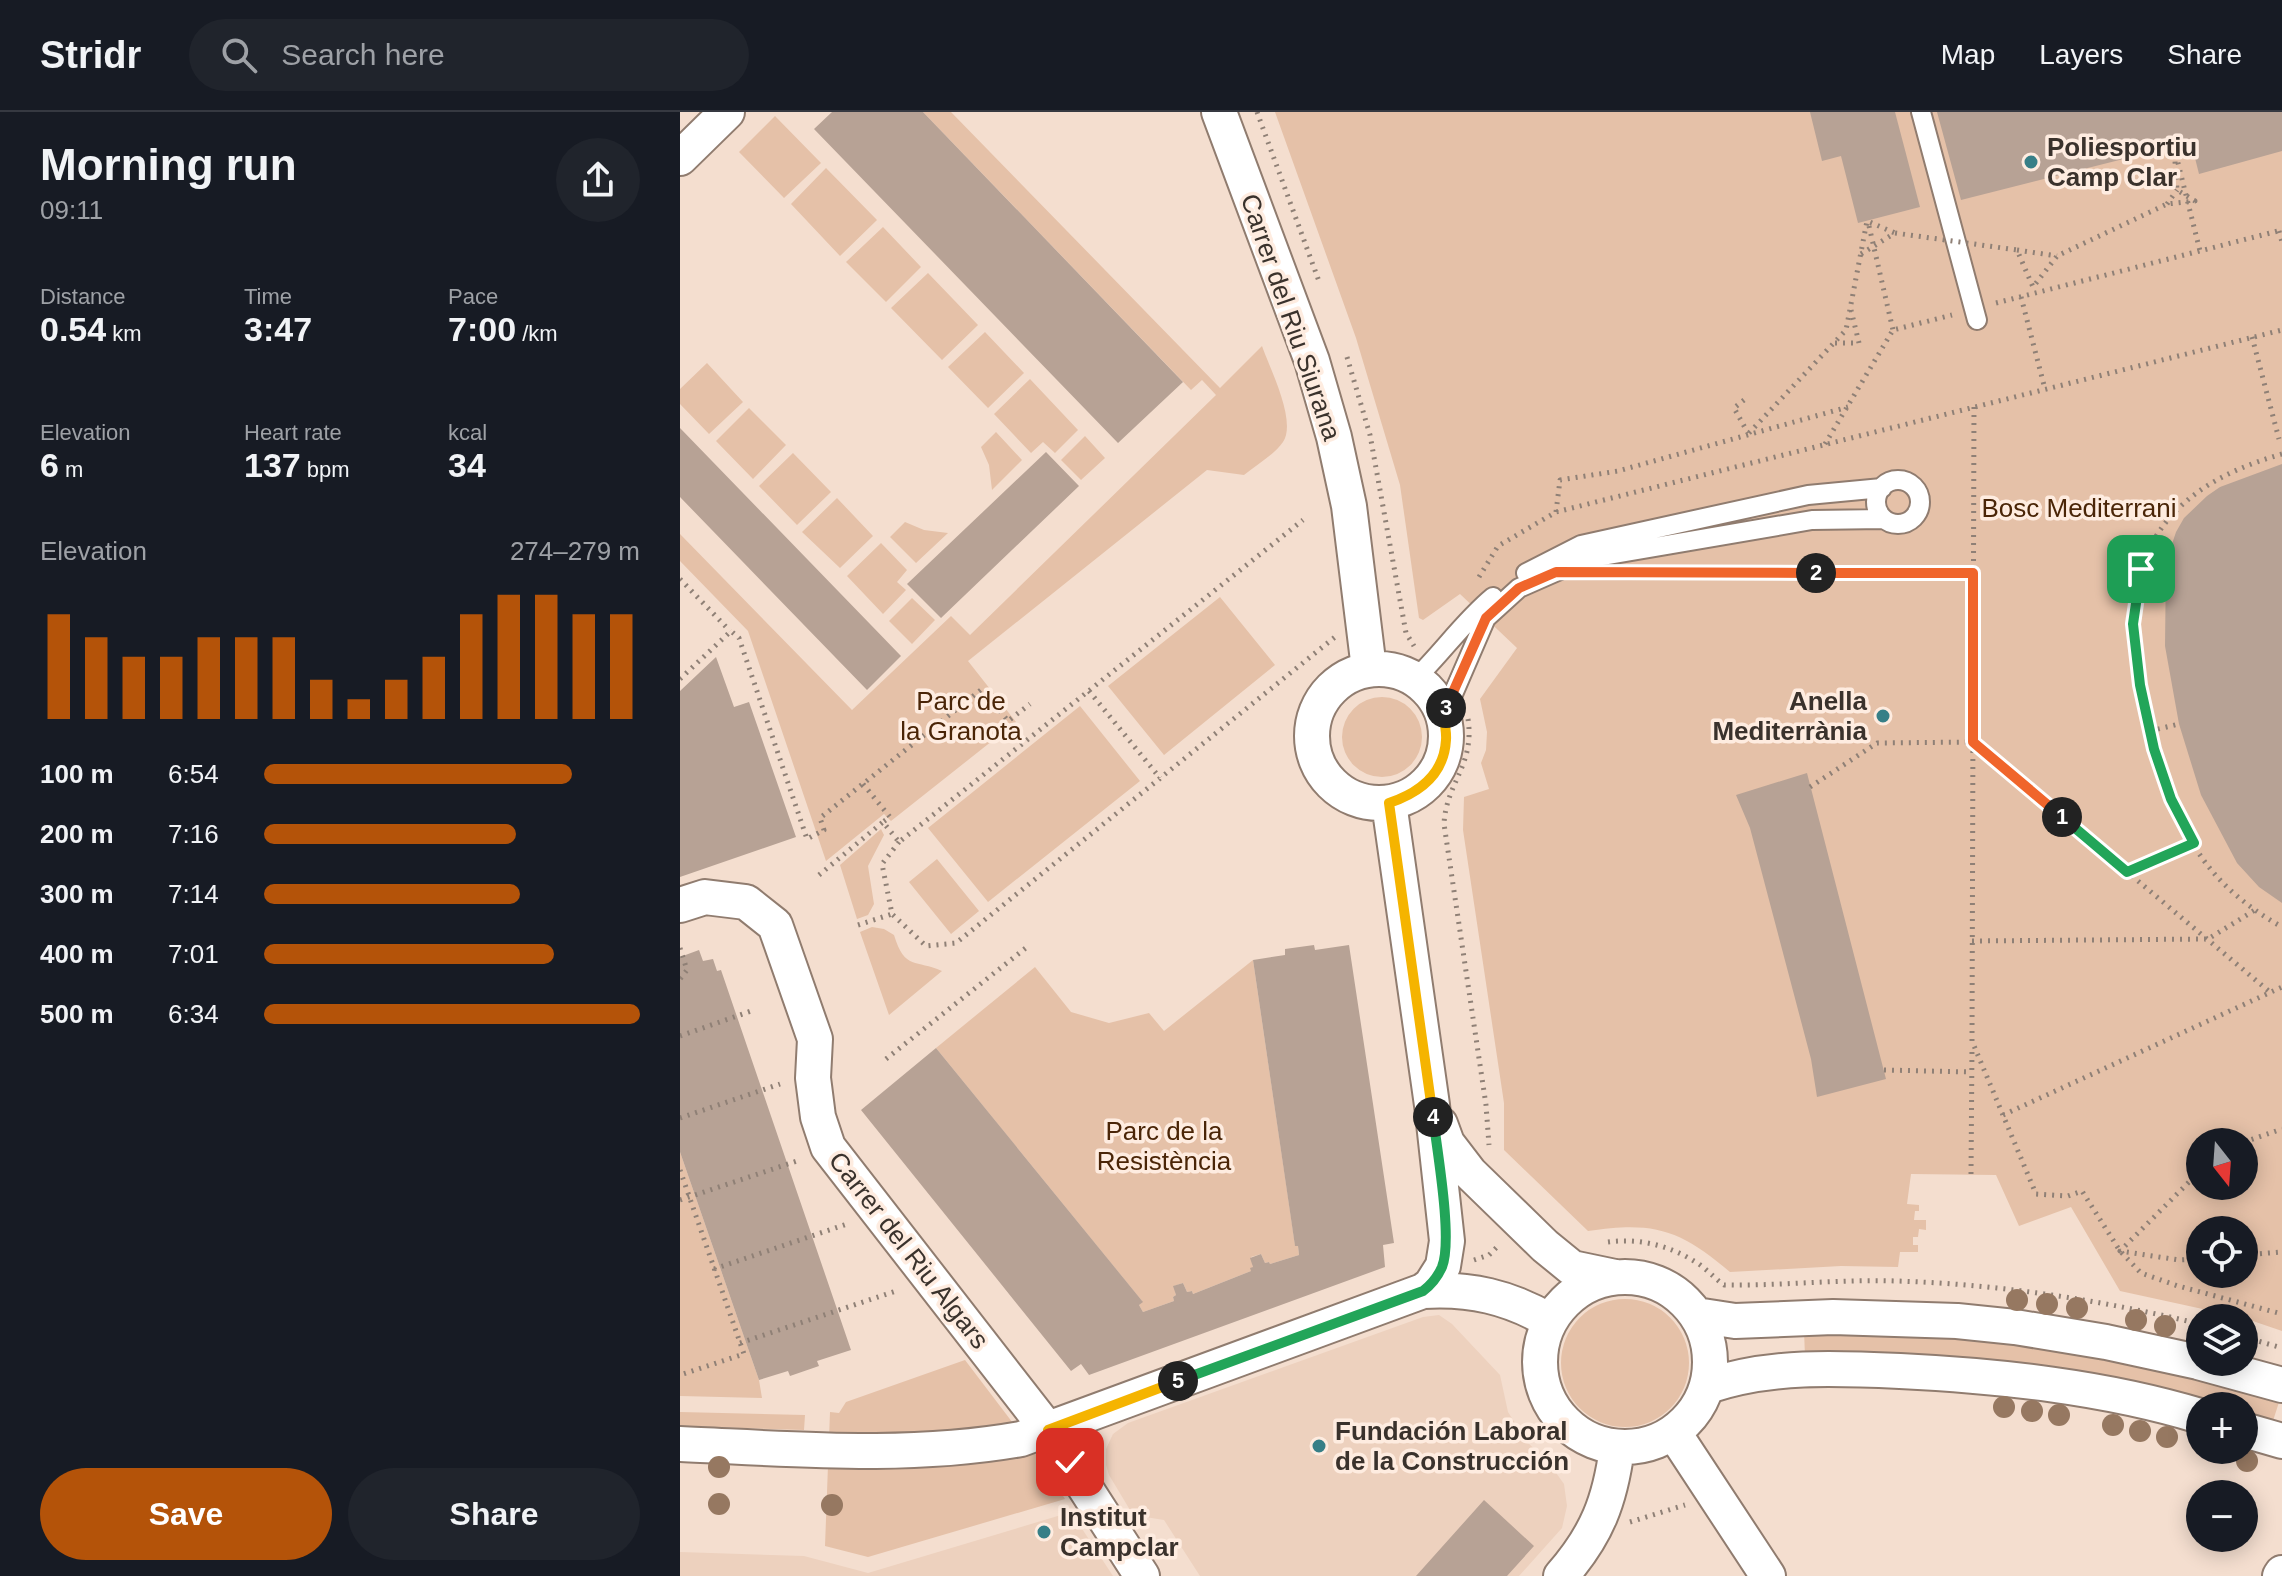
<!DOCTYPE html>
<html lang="en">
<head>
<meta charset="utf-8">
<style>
	body { margin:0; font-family:Arial,sans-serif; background:#20242c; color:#f1f3f6; height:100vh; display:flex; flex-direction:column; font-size:30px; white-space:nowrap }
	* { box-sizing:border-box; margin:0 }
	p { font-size:26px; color:#9ea1a6 }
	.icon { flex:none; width:44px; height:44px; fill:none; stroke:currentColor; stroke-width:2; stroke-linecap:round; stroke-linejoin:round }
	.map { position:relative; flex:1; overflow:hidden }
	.panel { display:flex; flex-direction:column; background:#171b24; width:680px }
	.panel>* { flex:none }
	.needle { width:52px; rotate:163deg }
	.fabs { position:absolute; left:1506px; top:1016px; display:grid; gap:16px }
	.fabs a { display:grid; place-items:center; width:72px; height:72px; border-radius:50%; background:#171b24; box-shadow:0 4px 20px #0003; font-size:40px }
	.pin { position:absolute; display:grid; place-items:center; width:68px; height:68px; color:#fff; margin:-34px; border-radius:16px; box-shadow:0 4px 12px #0006 }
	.km { position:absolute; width:40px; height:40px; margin:-20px; border-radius:50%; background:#222; color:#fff; font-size:22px; line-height:40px; text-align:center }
	.round { display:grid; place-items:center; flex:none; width:84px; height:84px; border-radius:42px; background:#20242c }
	.head { display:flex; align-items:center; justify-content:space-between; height:136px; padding:0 40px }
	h1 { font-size:44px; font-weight:800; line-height:60px }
	.figures { display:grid; grid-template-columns:repeat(3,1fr); gap:12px; height:136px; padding:8px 40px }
	.figures div { display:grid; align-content:center }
	.figures b { font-size:34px; font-weight:800 }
	.figures small { font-size:22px; font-weight:400 }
	.figures p { font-size:22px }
	.chart { height:224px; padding:16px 40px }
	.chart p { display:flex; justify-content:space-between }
	.chart svg { width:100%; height:144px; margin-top:8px; stroke:#b45309; stroke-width:6 }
	.button { display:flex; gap:16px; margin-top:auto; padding:16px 40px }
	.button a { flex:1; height:92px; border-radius:48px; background:#b45309; color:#fff; font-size:32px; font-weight:800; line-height:92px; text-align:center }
	.button a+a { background:#20242c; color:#f1f3f6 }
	ul { padding:0 40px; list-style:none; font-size:26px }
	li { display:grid; grid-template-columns:128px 96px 1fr; align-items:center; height:60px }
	li i { height:20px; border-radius:10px; background:#b45309 }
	header { display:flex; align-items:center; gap:48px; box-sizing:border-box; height:112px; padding:0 40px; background:#171b24; border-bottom:2px solid #363941 }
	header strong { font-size:38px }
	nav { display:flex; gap:44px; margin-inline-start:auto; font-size:28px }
	.search { width:560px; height:72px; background:#20242c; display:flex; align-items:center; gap:20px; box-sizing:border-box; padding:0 28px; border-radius:44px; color:#9ea1a6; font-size:30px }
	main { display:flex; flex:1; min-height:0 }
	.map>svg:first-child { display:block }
	.built { fill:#edd1be }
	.green { fill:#e5c1a8; fill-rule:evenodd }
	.building { fill:#b7a295 }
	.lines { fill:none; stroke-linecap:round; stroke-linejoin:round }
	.lane-casing { stroke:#907c6f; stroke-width:22 }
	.street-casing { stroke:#907c6f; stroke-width:38 }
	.path { stroke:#8f8076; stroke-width:5; stroke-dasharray:2 6; stroke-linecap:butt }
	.lane { stroke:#fff; stroke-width:18 }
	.street { stroke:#fff; stroke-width:34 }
	.path-bridge { stroke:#8f8076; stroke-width:5; stroke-dasharray:2 6; stroke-linecap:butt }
	.tree { fill:#967861 }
	.split-1-casing { stroke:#fff; stroke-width:16 }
	.split-2-casing { stroke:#fff; stroke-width:16 }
	.split-3-casing { stroke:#fff; stroke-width:16 }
	.split-4-casing { stroke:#fff; stroke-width:16 }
	.split-5-casing { stroke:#fff; stroke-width:16 }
	.split-6-casing { stroke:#fff; stroke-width:16 }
	.split-1 { stroke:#22a559; stroke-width:10 }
	.split-2 { stroke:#f0652b; stroke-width:10 }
	.split-3 { stroke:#f0652b; stroke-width:10 }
	.split-4 { stroke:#f5b400; stroke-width:10 }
	.split-5 { stroke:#22a559; stroke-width:10 }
	.split-6 { stroke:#f5b400; stroke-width:10 }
	.poi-dot { fill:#377f87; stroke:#feece0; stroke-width:3 }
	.labels { text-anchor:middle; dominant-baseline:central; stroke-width:7; stroke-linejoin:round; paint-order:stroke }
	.poi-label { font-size:26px; font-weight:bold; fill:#3a322c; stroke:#feece0; text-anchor:start }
	.street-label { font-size:26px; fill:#3a322c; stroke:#feece0 }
	.park-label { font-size:26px; fill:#4a2507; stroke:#feece0 }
</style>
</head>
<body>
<header>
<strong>Stridr</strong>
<div class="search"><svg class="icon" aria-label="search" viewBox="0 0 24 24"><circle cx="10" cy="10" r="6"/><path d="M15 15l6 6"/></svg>Search here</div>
<nav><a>Map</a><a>Layers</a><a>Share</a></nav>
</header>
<main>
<section class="panel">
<div class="head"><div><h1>Morning run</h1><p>09:11</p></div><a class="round"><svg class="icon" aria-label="share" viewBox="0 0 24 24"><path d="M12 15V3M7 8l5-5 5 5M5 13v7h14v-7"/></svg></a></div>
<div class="figures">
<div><p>Distance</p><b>0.54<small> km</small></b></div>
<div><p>Time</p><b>3:47</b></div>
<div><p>Pace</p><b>7:00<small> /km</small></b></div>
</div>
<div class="figures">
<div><p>Elevation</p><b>6<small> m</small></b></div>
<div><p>Heart rate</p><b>137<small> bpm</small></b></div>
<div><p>kcal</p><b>34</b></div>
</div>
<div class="chart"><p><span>Elevation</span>274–279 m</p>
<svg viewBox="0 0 160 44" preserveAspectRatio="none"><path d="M5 44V12M15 44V19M25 44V25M35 44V25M45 44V19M55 44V19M65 44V19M75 44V32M85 44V38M95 44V32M105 44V25M115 44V12M125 44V6M135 44V6M145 44V12M155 44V12"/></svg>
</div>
<ul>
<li><b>100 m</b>6:54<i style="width:82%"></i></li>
<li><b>200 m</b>7:16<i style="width:67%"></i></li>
<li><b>300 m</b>7:14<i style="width:68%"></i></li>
<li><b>400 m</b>7:01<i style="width:77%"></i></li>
<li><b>500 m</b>6:34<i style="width:100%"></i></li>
</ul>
<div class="button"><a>Save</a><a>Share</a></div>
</section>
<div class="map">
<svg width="1602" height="1464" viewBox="0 0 1602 1464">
	<rect width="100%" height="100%" fill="#f4decf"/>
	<path class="built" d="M759 1203 772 1212 820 1263 828 1300 847 1330 869 1351 884 1372 887 1394 882 1416 839 1464H520L484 1408 453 1403 429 1363 426 1353V1337L433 1322 448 1311 743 1205Z
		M391 1400 433 1464H0V1440L124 1444 188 1461Z"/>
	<path class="green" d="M243 0H271L540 276 582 234C590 257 617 309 603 330 594 343 576 353 564 363L527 358 288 549 336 610 211 709 204 702 146 749 68 519 0 449V422L172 598 271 504 290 523 536 283 522 268 511 278Z
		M595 0H1602V1219L1564 1206 1440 1179 1391 1095 1339 1114 1316 1063 1231 1062 1227 1092 1239 1093V1099H1235L1234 1108H1246V1118L1239 1117 1238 1125H1233V1133H1238V1140H1220L1218 1155 1161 1154 1050 1160C1000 1117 973 1109 908 1119L824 1038V991L783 718 784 685 809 677 801 651 806 638 807 620 800 587 837 536 780 482 743 508 739 506 720 373 676 226ZM1520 1030H1564V1074H1520ZM1520 1118H1564V1162H1520Z
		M95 4 141 51 104 86 59 40Z
		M146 56 197 108 160 144 111 92Z
		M203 115 241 155 206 190 166 150Z
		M248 161 298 213 262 248 211 196Z
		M305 220 344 261 308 296 268 255Z
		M27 251 63 290 29 322 0 292V277Z
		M350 267 398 318 375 341 363 330 351 341 314 302Z
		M69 296 106 333 73 367 36 329Z
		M316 320 342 348 312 378 309 353 301 335Z
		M405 324 425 346 401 368 381 348Z
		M113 341 151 380 117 413 79 374Z
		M157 386 193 424 160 456 122 420Z
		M225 410 244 418 268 421 236 451 210 425Z
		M201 431 227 458 217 470 226 478 203 502 167 464Z
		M540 485 595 553 484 643 428 574Z
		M232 486 255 508 232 532 209 509Z
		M662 625a40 40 0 1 1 80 0a40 40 0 1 1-80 0Z
		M400 594 460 669 308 790 248 716Z
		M201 717 204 723 188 754 194 792 188 803 177 807 160 753Z
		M257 747 299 799 271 822 229 770Z
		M192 815 204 817 214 823C225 859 236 847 262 859L209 903 180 820Z
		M573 848 615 1133 618 1134 619 1143 590 1152 589 1150 585 1151 581 1142 571 1145 573 1155 571 1159 513 1182 512 1179 507 1180 503 1171 494 1174 496 1183 493 1185 494 1189 463 1200 459 1193 462 1189 256 936 355 855 391 900 429 911 469 901 484 919Z
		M0 1040 79 1268 82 1286 0 1284Z
		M881 1251a64 64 0 1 1 128 0a64 64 0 1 1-128 0Z
		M1124 1218 1244 1219 1429 1242 1600 1287 1592 1312 1564 1303V1294H1533L1513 1288 1125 1245Z
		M285 1248 351 1335 385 1387 188 1445 145 1434 150 1300 159 1301 166 1290Z
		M0 1300 125 1303 124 1318 0 1314Z"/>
	<path class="building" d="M152 0H243L503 270 438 331 134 17Z
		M1130 0H1215L1240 95 1178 111 1161 44 1142 49Z
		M1257 0H1602V39L1519 62 1511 30 1281 88Z
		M0 316 221 544 187 578 0 385Z
		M366 340 399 374 261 506 227 472Z
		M1602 352V791L1579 775 1557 751 1521 683 1499 612 1485 534 1486 450 1496 420 1504 406 1527 384 1540 375Z
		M36 545 54 595 69 590 116 725 0 765V579Z
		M1127 661 1206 967 1137 985 1131 947 1070 716 1056 683Z
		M634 833 635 838 669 833 714 1131 703 1133 705 1155 409 1263 401 1252 391 1259 181 998 256 936 463 1190 459 1193 463 1200 494 1189 493 1185 496 1183 493 1174 503 1171 507 1180 512 1179 513 1182 571 1159 570 1156 573 1155 570 1146 581 1142 585 1151 589 1150 590 1152 619 1143 618 1134H615L573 848 605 843V837Z
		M19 838 23 849 33 847 37 859 41 858 171 1238 137 1249 139 1254 110 1264 108 1259 79 1268 0 1040V845Z
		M804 1388 854 1434 827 1464H736Z"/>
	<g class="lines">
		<defs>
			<path id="lane" d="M1241 0 1297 208
				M1196 390a22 22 0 1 1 44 0a22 22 0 1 1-44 0Z
				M846 461 901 433 1128 383 1202 376
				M735 567C762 541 784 509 813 485
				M764 603 806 506 839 476 905 447 1132 408 1204 407"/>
			<path id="street" d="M539 0 632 249 654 325 669 394 689 557
				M0 46 47 0
				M632 624a67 67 0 1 1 134 0a67 67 0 1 1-134 0Z
				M709 691 752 993 767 1129 763 1154 751 1173 743 1179
				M0 793 25 785 66 790 95 813 135 927 133 966 138 1005 148 1035 368 1318 462 1464
				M760 1012 767 1031 790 1061 865 1134 892 1156 935 1165
				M860 1250a85 85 0 1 1 170 0a85 85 0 1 1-170 0Z
				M1016 1203 1055 1209 1153 1205 1277 1209 1335 1215 1426 1230 1518 1250 1602 1273
				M1028 1274C1090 1253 1156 1256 1220 1259 1320 1264 1424 1275 1520 1304
				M1564 1318 1602 1329
				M994 1321 1088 1464
				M0 1332C114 1337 229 1347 341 1327L743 1179C790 1176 829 1185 870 1209
				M881 1464C917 1423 930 1389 937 1336
				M1600 1464 1602 1461"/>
		</defs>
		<use href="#lane" class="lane-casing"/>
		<use href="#street" class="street-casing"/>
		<path class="path" d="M577 0 640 172
			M1494 35 1520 139
			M1487 92 1497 78
			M1189 114 1213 218
			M1599 119 1602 130
			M1337 138 1377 144
			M1341 185 1365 277
			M1316 191 1602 118
			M1572 225 1599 327
			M1155 231H1179L1171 198
			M667 245 690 323 726 521 734 534
			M1064 288 1054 296 1068 321
			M1294 295 1292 929 1356 1082 1388 1084 1402 1079 1440 1139 1461 1161 1498 1174 1602 1202
			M1069 321 1166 218 1187 109 1215 121
			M1145 332 1213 218 1272 203
			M1602 342C1539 360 1484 390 1461 456 1436 526 1478 684 1520 743 1541 774 1570 797 1602 815
			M876 400 880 368 938 359 1168 295
			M980 460 1293 461
			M799 465 818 434 876 400 1602 218
			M0 467 50 519
			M0 567 51 519 59 526 127 727 144 718 140 706 302 577 328 609 350 592
			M409 579 480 666
			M788 607C795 653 766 671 764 712L806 993 809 1033
			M1470 619 1499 612
			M183 672 210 705 203 710
			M1130 675 1197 631 1293 630 1591 881
			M219 730 202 752 212 802 246 834 276 831 655 525
			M1447 760 1514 731
			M139 763 203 710 219 730 623 408
			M178 813 212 802
			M1292 829 1528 827 1575 798
			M0 836 7 858 0 867
			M0 924 74 898
			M206 947 347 835
			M1204 958 1292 960
			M1323 1003 1602 875
			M0 1006 100 972
			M1564 1030 1602 1017
			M0 1058 64 1242 0 1263
			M1520 1059 1440 1139 1499 1148 1520 1147
			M1291 1062 1292 934
			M0 1088 120 1048
			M928 1130C958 1126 988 1133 1014 1149 1025 1155 1034 1166 1044 1173 1102 1174 1159 1167 1216 1169 1318 1172 1421 1188 1520 1212
			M1564 1143 1602 1140
			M794 1148 809 1143 819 1133
			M34 1157 170 1111
			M1564 1225 1602 1236
			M60 1231 219 1178
			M950 1410 1005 1393"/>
		<use href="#lane" class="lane"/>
		<use href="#street" class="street"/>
		<path class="path-bridge" d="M1181 142 1215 121 1337 138 1353 175 1377 144 1487 92 1515 89 1497 78 1494 35"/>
	</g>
	<g class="tree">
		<circle cx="1337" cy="1188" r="11"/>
		<circle cx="1367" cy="1192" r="11"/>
		<circle cx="1397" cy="1196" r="11"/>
		<circle cx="1456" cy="1208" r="11"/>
		<circle cx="1485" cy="1214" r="11"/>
		<circle cx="1324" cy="1295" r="11"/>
		<circle cx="1352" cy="1299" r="11"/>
		<circle cx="1379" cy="1303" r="11"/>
		<circle cx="1433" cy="1313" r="11"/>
		<circle cx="1460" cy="1319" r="11"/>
		<circle cx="1487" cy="1325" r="11"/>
		<circle cx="1567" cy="1349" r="11"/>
		<circle cx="39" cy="1355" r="11"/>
		<circle cx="39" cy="1392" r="11"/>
		<circle cx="152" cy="1393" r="11"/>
	</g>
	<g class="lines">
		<defs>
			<path id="split-1" d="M1382 705 1447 760 1514 731 1491 687 1474 637 1460 573 1453 512 1461 457"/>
			<path id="split-2" d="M1136 461H1293V630L1382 705"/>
			<path id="split-3" d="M766 596 806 506 839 476 876 460 1136 461"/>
			<path id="split-4" d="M753 1005 709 691C739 681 764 663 766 628 767 617 762 607 766 596"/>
			<path id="split-5" d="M498 1269 743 1179C751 1173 758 1164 762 1155 773 1128 757 1038 753 1005"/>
			<path id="split-6" d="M390 1350 368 1318 498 1269"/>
		</defs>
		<use href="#split-1" class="split-1-casing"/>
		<use href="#split-2" class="split-2-casing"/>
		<use href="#split-3" class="split-3-casing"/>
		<use href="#split-4" class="split-4-casing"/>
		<use href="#split-5" class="split-5-casing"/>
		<use href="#split-6" class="split-6-casing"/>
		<use href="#split-1" class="split-1"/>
		<use href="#split-2" class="split-2"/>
		<use href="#split-3" class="split-3"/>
		<use href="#split-4" class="split-4"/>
		<use href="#split-5" class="split-5"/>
		<use href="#split-6" class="split-6"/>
	</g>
	<g class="poi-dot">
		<circle cx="1351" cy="50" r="8"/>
		<circle cx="1203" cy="604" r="8"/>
		<circle cx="639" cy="1334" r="8"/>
		<circle cx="364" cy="1420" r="8"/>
	</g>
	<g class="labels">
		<g class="poi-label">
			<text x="1367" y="35">Poliesportiu<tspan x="1367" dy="30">Camp Clar</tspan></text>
			<text x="1187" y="589" text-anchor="end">Anella<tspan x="1187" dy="30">Mediterrània</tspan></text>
			<text x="655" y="1319">Fundación Laboral<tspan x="655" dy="30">de la Construcción</tspan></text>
			<text x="380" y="1405">Institut<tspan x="380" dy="30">Campclar</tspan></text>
		</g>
		<g class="street-label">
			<text transform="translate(611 205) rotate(71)">Carrer del Riu Siurana</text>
			<text transform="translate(229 1138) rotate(52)">Carrer del Riu Algars</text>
		</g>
		<g class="park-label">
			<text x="1399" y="396">Bosc Mediterrani</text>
			<text x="281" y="589">Parc de<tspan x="281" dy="30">la Granota</tspan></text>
			<text x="484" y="1019">Parc de la<tspan x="484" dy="30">Resistència</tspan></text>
		</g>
	</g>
</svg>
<div class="fabs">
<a><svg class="needle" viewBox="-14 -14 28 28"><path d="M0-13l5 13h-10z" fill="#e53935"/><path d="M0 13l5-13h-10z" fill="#9ea1a6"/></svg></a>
<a><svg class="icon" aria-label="locate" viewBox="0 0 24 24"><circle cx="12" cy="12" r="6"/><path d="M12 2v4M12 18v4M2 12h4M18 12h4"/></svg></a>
<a><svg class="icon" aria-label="layers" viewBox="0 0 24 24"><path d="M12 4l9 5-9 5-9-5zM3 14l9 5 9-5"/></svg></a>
<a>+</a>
<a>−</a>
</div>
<div class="pin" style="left:1461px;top:457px;background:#1e9e55"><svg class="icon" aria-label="arrive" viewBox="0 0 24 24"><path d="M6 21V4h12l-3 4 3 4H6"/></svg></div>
<div class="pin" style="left:390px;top:1350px;background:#d93025"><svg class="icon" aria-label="check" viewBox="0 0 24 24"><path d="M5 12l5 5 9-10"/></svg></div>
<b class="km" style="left:1382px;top:705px">1</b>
<b class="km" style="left:1136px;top:461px">2</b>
<b class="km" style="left:766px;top:596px">3</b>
<b class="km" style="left:753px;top:1005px">4</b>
<b class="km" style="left:498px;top:1269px">5</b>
</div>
</main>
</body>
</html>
